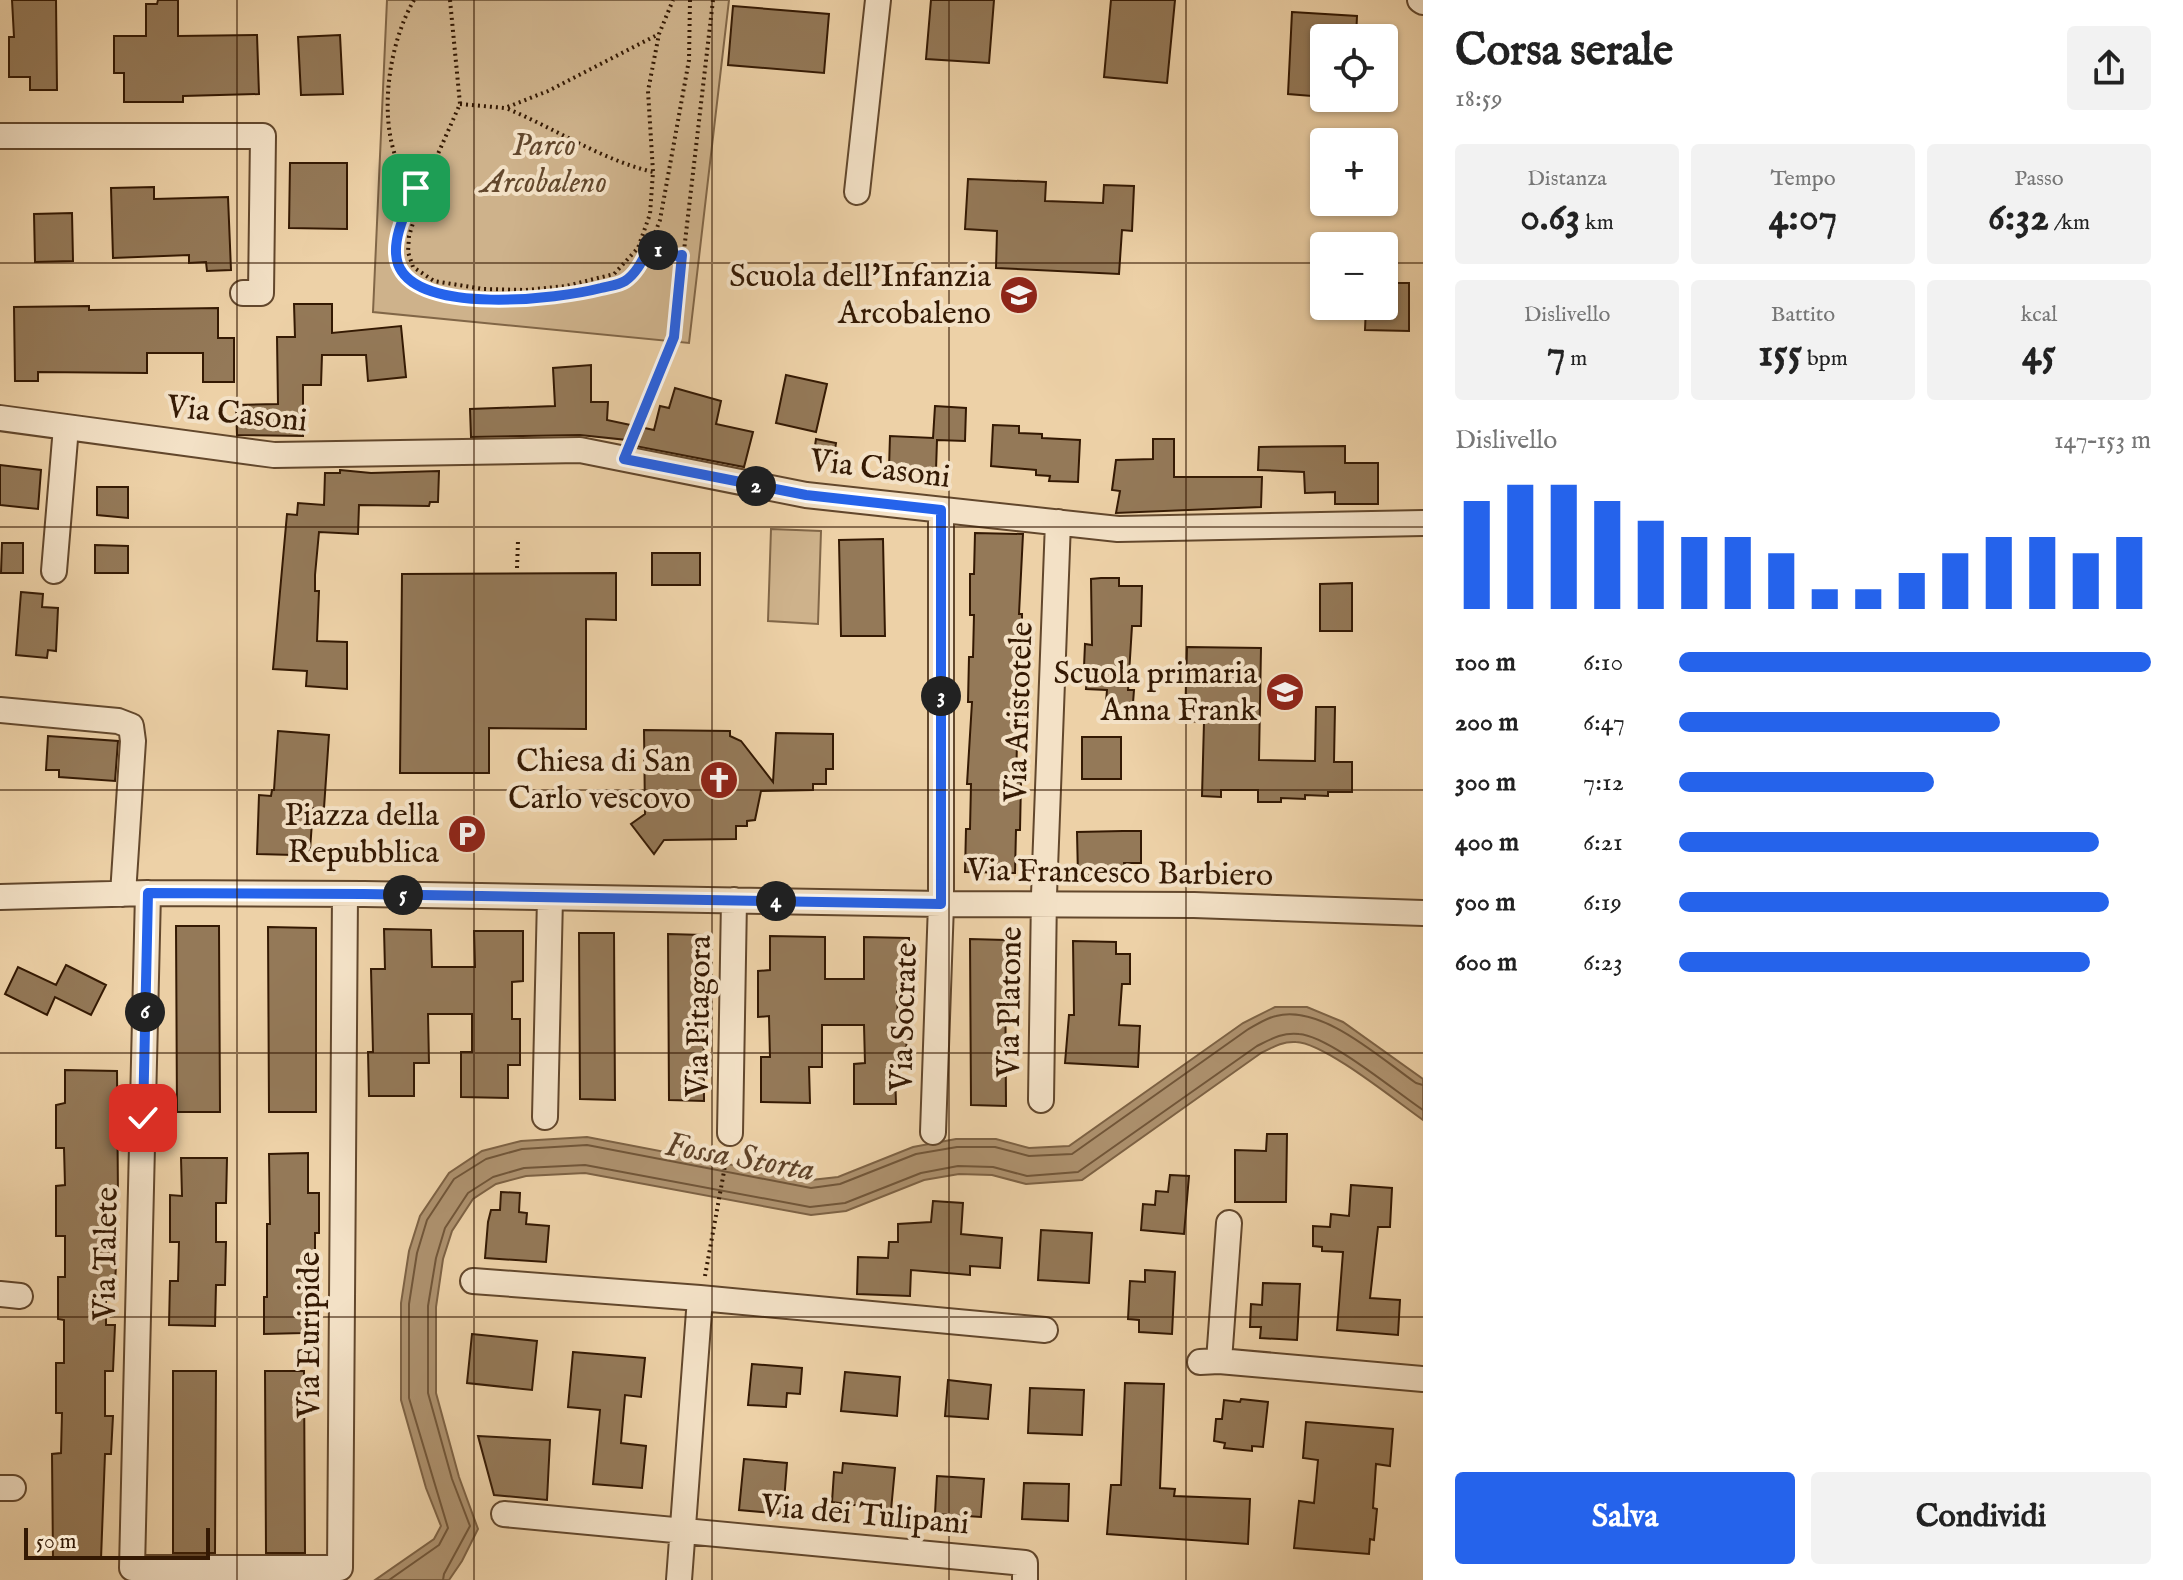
<!DOCTYPE html>
<html lang="it">
<head>
<meta charset="utf-8">
<style>
	body { margin:0; font-family:"IM FELL English",serif; background:#f2f2f2; color:#222; height:100vh; display:flex; flex-direction:column; font-size:30px; white-space:nowrap }
	* { box-sizing:border-box; margin:0 }
	p { font-size:26px; color:#767676 }
	.icon { flex:none; width:44px; height:44px; fill:none; stroke:currentColor; stroke-width:2; stroke-linecap:round; stroke-linejoin:round }
	.map { position:relative; flex:1; overflow:hidden }
	.details { display:flex; flex-direction:column; background:#fff; width:760px }
	.details>* { flex:none }
	.fabs { position:absolute; left:1310px; top:24px; display:grid; gap:16px }
	.fabs a { display:grid; place-items:center; width:88px; height:88px; border-radius:8px; background:#fff; box-shadow:0 2px 6px #0004; font-size:40px }
	.scale { position:absolute; left:24px; bottom:20px; width:186px; box-sizing:border-box; padding-left:8px; border:4px solid #341903; border-top:0; font-size:22px; line-height:28px; white-space:nowrap; color:#341903; -webkit-text-stroke:6px #f3e1c6; paint-order:stroke }
	.pin { position:absolute; display:grid; place-items:center; width:68px; height:68px; color:#fff; margin:-34px; border-radius:16px; box-shadow:0 4px 12px #0006 }
	.km { position:absolute; width:40px; height:40px; margin:-20px; border-radius:50%; background:#222; color:#fff; font-size:22px; line-height:40px; text-align:center }
	.round { display:grid; place-items:center; flex:none; width:84px; height:84px; border-radius:8px; background:#f2f2f2 }
	.head { display:flex; align-items:center; justify-content:space-between; height:136px; padding:0 32px }
	h1 { font-size:44px; font-weight:700; line-height:60px }
	.metrics { display:grid; grid-template-columns:repeat(3,1fr); gap:12px; height:136px; padding:8px 32px }
	.metrics div { display:grid; align-content:center; border-radius:8px; background:#f2f2f2; text-align:center }
	.metrics b { font-size:40px; font-weight:700 }
	.metrics small { font-size:22px; font-weight:400 }
	.metrics p { font-size:22px }
	.chart { height:224px; padding:16px 32px }
	.chart p { display:flex; justify-content:space-between }
	.chart svg { width:100%; height:144px; margin-top:8px; stroke:#2563eb; stroke-width:6 }
	.button { display:flex; gap:16px; margin-top:auto; padding:16px 32px }
	.button a { flex:1; height:92px; border-radius:8px; background:#2563eb; color:#fff; font-size:32px; font-weight:700; line-height:92px; text-align:center }
	.button a+a { background:#f2f2f2; color:#222 }
	ul { padding:0 32px; list-style:none; font-size:26px }
	li { display:grid; grid-template-columns:128px 96px 1fr; align-items:center; height:60px }
	li i { height:20px; border-radius:10px; background:#2563eb }
	main { display:flex; flex:1; min-height:0 }
	.map>svg:first-child { display:block }
	.green { fill:#ceb28b; stroke:#816647; stroke-width:2 }
	.water { fill:#ae926f; stroke:#7d6244; stroke-width:2 }
	.lines { fill:none; stroke-linecap:round; stroke-linejoin:round }
	.shore { stroke:#715639; stroke-width:2 }
	.building { fill:#947958; stroke:#341903; stroke-width:2 }
	.minor-casing { stroke:#62472c; stroke-width:28 }
	.path { stroke:#341903; stroke-width:4; stroke-dasharray:2 4; stroke-linecap:butt }
	.minor { stroke:#f3e1c6; stroke-width:24 }
	.route-casing { stroke:#fff; stroke-width:16 }
	.route { stroke:#2563eb; stroke-width:10 }
	.grid { fill:none; stroke:#341903; stroke-width:2; stroke-opacity:0.55 }
	.labels { text-anchor:middle; dominant-baseline:central; stroke-width:8; stroke-linejoin:round; paint-order:stroke }
	.park-label { font-size:32px; font-style:italic; fill:#62472c; stroke:#f3e1c6 }
	.poi-label { font-size:32px; fill:#341903; stroke:#f3e1c6; text-anchor:end }
	.street-label { font-size:32px; fill:#341903; stroke:#f3e1c6 }
	.water-label { font-size:34px; font-style:italic; fill:#5f4329; stroke:#f3e1c6 }
</style>
</head>
<body>
<main>
<div class="map">
<svg width="1423" height="1580" viewBox="0 0 1423 1580">
	<rect width="100%" height="100%" fill="#edd1a7"/>
	<filter id="stains"><feTurbulence type="fractalNoise" baseFrequency=".0025" numOctaves="4"/><feColorMatrix values="0 0 0 0 .2 0 0 0 0 .09 0 0 0 0 .02 0 0 0 .5 -.17"/></filter>
	<radialGradient id="worn" r=".72"><stop offset=".6" stop-color="#630" stop-opacity="0"/><stop offset="1" stop-color="#630" stop-opacity=".3"/></radialGradient>
	<path class="green" d="M387 0H729L689 343 373 312Z
		M771 529 821 531 818 624 768 621Z"/>
	<path class="water" d="M1275 1007H1307L1343 1022 1423 1079V1120C1397 1102 1325 1043 1296 1042 1283 1041 1273 1047 1261 1053L1082 1180 1026 1184 992 1175 959 1174 924 1180 846 1211 811 1215 585 1173 526 1176 496 1184 473 1199 452 1231 443 1259 436 1307V1393L459 1477 478 1529 462 1561 449 1580H375L434 1539 441 1526 426 1488 401 1400V1303L409 1251 420 1216 449 1173 482 1151 521 1141 587 1137 811 1180 838 1177 913 1147 956 1139H996L1029 1148 1069 1146 1243 1023Z"/>
	<g class="lines">
		<path class="shore" d="M389 1580 439 1545 448 1528 409 1398V1304L417 1253 427 1220 454 1179 486 1159 522 1149 587 1145 811 1188 840 1184 916 1154 957 1147H995L1029 1156 1072 1154 1247 1030C1256 1025 1266 1018 1276 1016 1322 1004 1380 1058 1416 1083L1423 1085
			M443 1580 444 1574 470 1526 452 1479 428 1393V1306L436 1258 445 1228 468 1193 493 1177 524 1168 585 1165 810 1207 845 1203 921 1173 958 1166 993 1167 1027 1176 1078 1172 1257 1046C1271 1039 1283 1032 1299 1034 1329 1036 1396 1092 1423 1110"/>
	</g>
	<path class="building" d="M12 0H56L57 90H30V77H9V37H14Z
		M158 0H178V36L257 35 259 94 183 96V102H124V73H114V36H146V4H157Z
		M931 0H994L989 63 926 59Z
		M1111 0H1175L1167 83 1104 77Z
		M733 6 829 14 824 73 728 65Z
		M1292 12 1357 16 1356 38H1324V97L1288 94Z
		M340 35 343 94 301 95 298 37Z
		M290 163H347V229L289 228Z
		M968 179 1046 182 1045 201 1103 203 1104 185 1134 186 1132 231 1122 230 1119 274 996 268 997 231 965 229Z
		M154 187V199L228 197 231 270 207 271 206 262 189 263V255L113 258 111 188Z
		M72 213 73 261 35 262 34 214Z
		M1384 283H1409V331L1365 330 1366 306H1384Z
		M294 304H332V333L401 326 406 377 368 381 366 355H322L321 385H303V436L237 435 236 405 278 404 277 337H295Z
		M89 306V310L218 308V338H234V382H203V353H147V373L38 372V381H15L14 307Z
		M591 365V402H608L607 420 654 430 660 406 669 408 675 388 721 401 716 424 753 432 744 467 635 446 636 441 580 435 471 437 470 409 555 406 553 368Z
		M786 375 827 384 816 432 776 423Z
		M935 406 966 408 965 441 937 440 936 470 889 468 890 436 933 438Z
		M993 425 1019 426V433L1042 434V438L1080 440 1078 482 1049 481 1050 476 1036 475V470L991 466Z
		M816 439 836 443 833 462 813 459Z
		M1153 439H1174V477H1262L1261 507 1116 513 1120 491 1112 490 1116 460 1153 459Z
		M1345 446V463H1378V504H1335V492L1305 493 1304 472 1258 470 1259 447Z
		M0 465 41 470 38 509 0 505Z
		M340 470 371 473 439 471 438 502H430L429 506 359 505 358 534 319 532 315 575V591H319L317 641 347 642V689L306 686 307 671 273 669 287 514 297 515 298 503 324 505 325 473H340Z
		M97 487H128V518L97 515Z
		M975 533 1023 534 1019 614H1022V658H1019L1018 701H1022L1021 743H1017L1016 782H1021L1020 830H1016L1015 873 965 872 966 829H970L971 784H967L972 702H968L969 657H973L974 615H970V574H974Z
		M883 539 885 636H841L839 540Z
		M2 543H23V573H1Z
		M95 545 128 546V573H95Z
		M652 553H700V585H652Z
		M616 573V620L586 619V729L489 728V773H400L402 574Z
		M1101 578H1119V586H1142L1141 626H1132L1128 690H1134L1132 716 1105 714 1107 690 1086 689 1088 667H1084L1085 644 1092 645 1091 579Z
		M1352 583V631H1320V584Z
		M21 592 43 594 42 607 58 608 56 651 48 650 47 658 16 655Z
		M1187 647 1261 648 1259 760 1315 761 1316 707H1335L1334 762H1352V792H1328V796L1305 795V799L1281 798V802H1258V790H1221V797L1202 796 1204 722 1185 721Z
		M644 730 730 731V736L741 741 773 782 776 733 833 734V769H826V784H813V790L761 791 755 820 747 821V826H736V839L664 840 654 854 631 824 645 814Z
		M278 731 329 735 324 808H313L310 850 294 851V855L257 854 259 795 271 796 272 790H274Z
		M48 736 118 741 115 781 59 777V770H46Z
		M1082 737H1121V779H1082Z
		M1123 831H1141V863H1124V875L1078 876 1077 832Z
		M176 926H219L220 1112H177Z
		M268 927 316 928V1112H269Z
		M384 929 431 930 432 967H475L474 931H523V981L512 982V1019H520V1065H508V1098L461 1097V1052H472V1014H428L429 1063H414V1096H369L368 1052H373L371 969H385Z
		M579 933H614L615 1100 580 1099Z
		M668 934 703 935 704 1101 669 1100Z
		M770 936 825 937V979H864V937L909 938V989H897L898 1029H906L907 1070H895L896 1104H854V1064L865 1063 864 1025H822V1067H809L810 1103 761 1102V1057H770L769 1016 758 1017V971L770 970Z
		M970 939 1005 940 1006 1106 971 1105Z
		M1073 941 1116 942V954H1130V984H1122L1119 1025 1140 1026 1138 1067 1065 1063 1069 1015H1074Z
		M66 965 106 985 91 1015 55 997 47 1015 5 994 18 967 56 985Z
		M65 1070 117 1071 118 1199 110 1200V1241H117L115 1285H106V1325H115L113 1371H105V1416H113L111 1454H105L101 1559H53L52 1454 61 1453 62 1413H56V1363H64V1320L58 1319V1277H65V1236H56V1186L65 1185 64 1148H56V1105L65 1103Z
		M1267 1134H1287L1286 1202H1235V1150L1266 1151Z
		M308 1153V1193H319V1233H315V1307H303V1333L264 1334V1297H267V1224H270L269 1154Z
		M181 1158H227L226 1203H216V1242H226L225 1285H216L215 1326 169 1325 170 1281H178L179 1242H170V1195L182 1196Z
		M1170 1175 1189 1176 1184 1234 1141 1230 1143 1204 1155 1205 1156 1191 1168 1192Z
		M1351 1185 1392 1188 1390 1227H1378L1370 1298 1400 1300 1398 1335 1337 1330 1343 1252 1322 1251V1247L1313 1246V1226L1330 1227 1331 1214 1349 1216Z
		M501 1192 520 1193 519 1212 527 1213 526 1224 549 1226 546 1262 485 1258 488 1222 491 1210H500Z
		M933 1201 963 1203 961 1234 1002 1238 1000 1268 970 1266V1275L911 1270 910 1296 857 1294 858 1257 888 1258 889 1242H898V1224L931 1222Z
		M1041 1230 1092 1233 1089 1283 1038 1280Z
		M1145 1270 1175 1272 1172 1334 1139 1332V1320L1128 1319 1130 1281 1145 1282Z
		M1263 1283 1300 1284 1297 1340 1260 1338 1261 1327H1250L1251 1304 1262 1305Z
		M472 1334 537 1341 532 1390 467 1383Z
		M573 1352 645 1358 641 1397 625 1395 621 1443 646 1446 642 1488 593 1484 600 1410 568 1407Z
		M752 1364 802 1368 800 1394 787 1393 786 1407 748 1405Z
		M173 1371H216L215 1553H173Z
		M265 1371H304L305 1553H266Z
		M845 1372 900 1377 897 1416 841 1411Z
		M948 1380 991 1385 988 1419 945 1416Z
		M1125 1383 1164 1384 1160 1488 1175 1489 1174 1496 1250 1499 1248 1544 1107 1534 1111 1485H1121Z
		M1030 1388 1084 1390 1082 1435 1028 1433Z
		M1241 1399 1268 1402 1263 1447 1252 1446V1451L1224 1448 1225 1443 1214 1441 1216 1419H1222L1224 1400 1240 1402Z
		M1306 1422 1393 1429 1390 1466 1376 1464 1373 1508 1377 1509 1374 1540 1370 1539 1369 1554 1294 1548 1299 1501 1314 1503 1318 1460 1303 1458Z
		M478 1436 550 1440 547 1500 494 1495Z
		M744 1459 787 1463 783 1514 739 1510Z
		M843 1463 895 1468 891 1510 832 1502 834 1472 842 1473Z
		M937 1476 984 1479 981 1517 935 1514Z
		M1024 1483 1069 1484 1068 1521 1022 1519Z"/>
	<g class="lines">
		<defs>
			<path id="minor" d="M1420 0 1423 2
				M0 136H263L261 293H243
				M857 192 878 0
				M0 418 274 455 580 450 806 495 1118 529 1423 523
				M54 571 66 427
				M0 710 118 721 131 726 133 741 123 894
				M148 893 132 1568H340L345 894
				M0 897 148 893 364 894 941 904 1194 905 1423 913
				M1041 1100 1044 895 1058 522
				M545 1117 550 898
				M933 1132 941 904V510
				M730 1133 734 900
				M473 1281 700 1298 1045 1330
				M0 1294 20 1296
				M1219 1361 1229 1223
				M1200 1362 1219 1361 1423 1379
				M0 1488H13
				M504 1514 1025 1563V1580
				M679 1580 700 1298"/>
		</defs>
		<use href="#minor" class="minor-casing"/>
		<path class="path" d="M414 0C389 43 378 116 398 163 402 172 410 180 416 188 407 209 390 241 398 264 417 316 560 299 601 288 609 286 619 285 625 281 637 273 643 259 650 246L677 256 682 255
			M450 0 460 104 426 181 409 236 408 252 413 267 434 281 483 289 526 290 566 286 614 274 638 248 650 214 653 172 648 91 659 34 673 0
			M460 104 505 108 548 91 659 34
			M508 109C556 129 602 160 653 172
			M641 243 650 246 660 220 689 60 690 0
			M634 436 674 337 713 0
			M517 568 518 541
			M705 1276 727 1155"/>
		<use href="#minor" class="minor"/>
	</g>
	<g class="lines">
		<defs>
			<path id="route" d="M143 1118 148 893 364 894 941 904V510L806 495 624 459 674 337 682 255 677 256 650 246C643 259 637 273 625 281 619 285 608 286 601 288 559 299 417 316 398 264 390 241 407 209 416 188"/>
		</defs>
		<use href="#route" class="route-casing"/>
		<use href="#route" class="route"/>
	</g>
	<path class="grid" d="M237 0V1580M474 0V1580M712 0V1580M949 0V1580M1186 0V1580M0 263H1324M1384 263H1423M0 527H1423M0 790H1423M0 1053H1423M0 1317H1423"/>
	<defs>
		<symbol id="school-disc" viewBox="-11 -11 22 22"><circle r="9.5" fill="#8f2418" stroke="#f3e1c6"/><path d="M0-5L7-2L0 1L-7-2ZM-4 1L0 2.5L4 1V4Q0 6-4 4Z" fill="#fff"/></symbol>
		<symbol id="church-disc" viewBox="-11 -11 22 22"><circle r="9.5" fill="#8f2418" stroke="#f3e1c6"/><path d="M-1.2-6h2.4v3.5h3.3v2.4h-3.3V6h-2.4V-.1h-3.3v-2.4h3.3Z" fill="#fff"/></symbol>
		<symbol id="parking-disc" viewBox="-11 -11 22 22"><circle r="9.5" fill="#8f2418" stroke="#f3e1c6"/><path d="M-3.5-5.5H1a3.5 3.5 0 0 1 0 7H-1V5.5H-3.5ZM-1-3.4V-.6H.8a1.4 1.4 0 0 0 0-2.8Z" fill="#fff"/></symbol>
	</defs>
	<g fill-rule="evenodd">
		<use href="#school-disc" x="997" y="273" width="44" height="44"/>
		<use href="#school-disc" x="1263" y="670" width="44" height="44"/>
		<use href="#church-disc" x="697" y="758" width="44" height="44"/>
		<use href="#parking-disc" x="445" y="812" width="44" height="44"/>
	</g>
	<g class="labels">
		<g class="park-label">
			<text x="544" y="146">Parco<tspan x="544" dy="37">Arcobaleno</tspan></text>
		</g>
		<g class="poi-label">
			<text x="991" y="277">Scuola dell'Infanzia<tspan x="991" dy="37">Arcobaleno</tspan></text>
			<text x="1257" y="674">Scuola primaria<tspan x="1257" dy="37">Anna Frank</tspan></text>
			<text x="691" y="762">Chiesa di San<tspan x="691" dy="37">Carlo vescovo</tspan></text>
			<text x="439" y="816">Piazza della<tspan x="439" dy="37">Repubblica</tspan></text>
		</g>
		<g class="street-label">
			<text transform="translate(237 415) rotate(6)">Via Casoni</text>
			<text transform="translate(880 470) rotate(7)">Via Casoni</text>
			<text transform="translate(1020 712) rotate(-88)">Via Aristotele</text>
			<text transform="translate(1120 874) rotate(1)">Via Francesco Barbiero</text>
			<text transform="translate(1011 1002) rotate(-89)">Via Platone</text>
			<text transform="translate(700 1016) rotate(-89)">Via Pitagora</text>
			<text transform="translate(905 1017) rotate(-88)">Via Socrate</text>
			<text transform="translate(107 1254) rotate(-89)">Via Talete</text>
			<text transform="translate(310 1335) rotate(-90)">Via Euripide</text>
			<text transform="translate(865 1516) rotate(5)">Via dei Tulipani</text>
		</g>
		<g class="water-label">
			<text transform="translate(740 1158) rotate(10)">Fossa Storta</text>
		</g>
	</g>
	<rect width="100%" height="100%" filter="url(#stains)"/>
	<rect width="100%" height="100%" fill="url(#worn)"/>
</svg>
<div class="fabs">
<a><svg class="icon" aria-label="locate" viewBox="0 0 24 24"><circle cx="12" cy="12" r="6"/><path d="M12 2v4M12 18v4M2 12h4M18 12h4"/></svg></a>
<a>+</a>
<a>−</a>
</div>
<div class="scale">50 m</div>
<div class="pin" style="left:416px;top:188px;background:#1e9e55"><svg class="icon" aria-label="arrive" viewBox="0 0 24 24"><path d="M6 21V4h12l-3 4 3 4H6"/></svg></div>
<div class="pin" style="left:143px;top:1118px;background:#d93025"><svg class="icon" aria-label="check" viewBox="0 0 24 24"><path d="M5 12l5 5 9-10"/></svg></div>
<b class="km" style="left:658px;top:250px">1</b>
<b class="km" style="left:756px;top:486px">2</b>
<b class="km" style="left:941px;top:696px">3</b>
<b class="km" style="left:776px;top:901px">4</b>
<b class="km" style="left:403px;top:895px">5</b>
<b class="km" style="left:145px;top:1012px">6</b>
</div>
<section class="details">
<div class="head"><div><h1>Corsa serale</h1><p>18:59</p></div><a class="round"><svg class="icon" aria-label="share" viewBox="0 0 24 24"><path d="M12 15V3M7 8l5-5 5 5M5 13v7h14v-7"/></svg></a></div>
<div class="metrics">
<div><p>Distanza</p><b>0.63<small> km</small></b></div>
<div><p>Tempo</p><b>4:07</b></div>
<div><p>Passo</p><b>6:32<small> /km</small></b></div>
</div>
<div class="metrics">
<div><p>Dislivello</p><b>7<small> m</small></b></div>
<div><p>Battito</p><b>155<small> bpm</small></b></div>
<div><p>kcal</p><b>45</b></div>
</div>
<div class="chart"><p><span>Dislivello</span>147–153 m</p>
<svg viewBox="0 0 160 44" preserveAspectRatio="none"><path d="M5 44V11M15 44V6M25 44V6M35 44V11M45 44V17M55 44V22M65 44V22M75 44V27M85 44V38M95 44V38M105 44V33M115 44V27M125 44V22M135 44V22M145 44V27M155 44V22"/></svg>
</div>
<ul>
<li><b>100 m</b>6:10<i style="width:100%"></i></li>
<li><b>200 m</b>6:47<i style="width:68%"></i></li>
<li><b>300 m</b>7:12<i style="width:54%"></i></li>
<li><b>400 m</b>6:21<i style="width:89%"></i></li>
<li><b>500 m</b>6:19<i style="width:91%"></i></li>
<li><b>600 m</b>6:23<i style="width:87%"></i></li>
</ul>
<div class="button"><a>Salva</a><a>Condividi</a></div>
</section>
</main>
</body>
</html>
